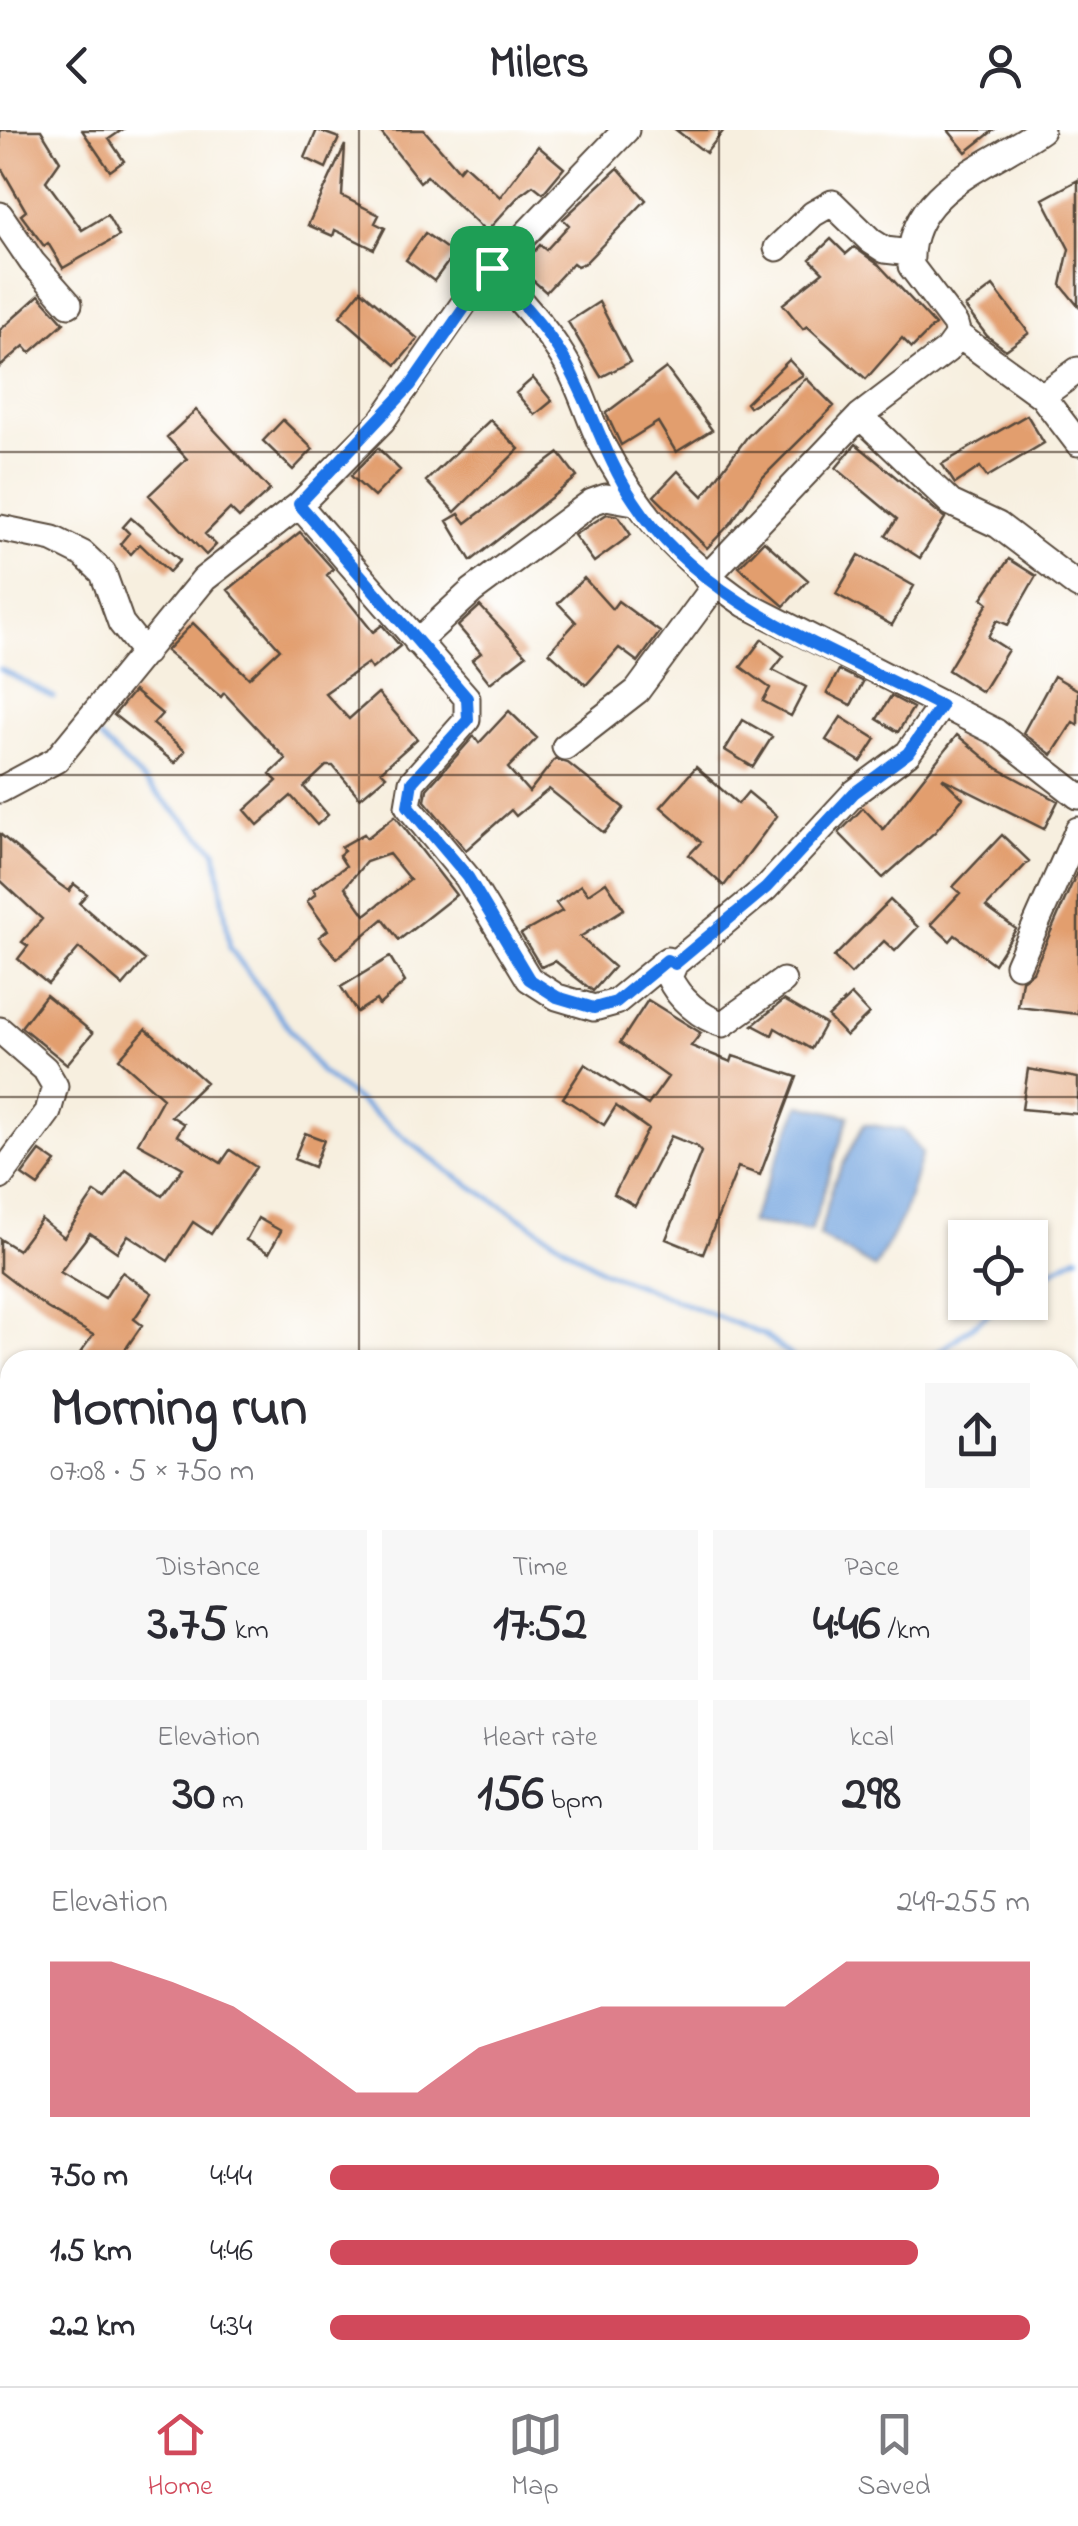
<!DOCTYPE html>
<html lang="en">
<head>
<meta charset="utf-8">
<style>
	body { margin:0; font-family:"Indie Flower",sans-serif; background:#f7f7f7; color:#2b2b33; height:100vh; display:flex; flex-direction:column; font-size:38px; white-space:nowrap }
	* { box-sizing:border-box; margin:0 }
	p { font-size:32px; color:#7c7c81 }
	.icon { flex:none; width:55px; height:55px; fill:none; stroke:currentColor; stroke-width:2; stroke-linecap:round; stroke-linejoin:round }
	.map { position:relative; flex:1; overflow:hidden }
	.side { position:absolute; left:0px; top:1220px; width:1080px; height:1038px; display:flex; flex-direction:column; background:#fff; border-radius:30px 30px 0 0; box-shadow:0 2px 8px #0004 }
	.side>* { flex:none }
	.fabs { position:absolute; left:948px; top:1090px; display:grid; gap:20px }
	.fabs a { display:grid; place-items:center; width:100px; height:100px; border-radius:0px; background:#fff; box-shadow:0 2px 8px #0004; font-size:50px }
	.pin { position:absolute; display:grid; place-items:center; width:85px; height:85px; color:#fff; margin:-42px; border-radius:20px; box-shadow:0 5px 15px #0006 }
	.round { display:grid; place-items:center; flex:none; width:105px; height:105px; border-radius:0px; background:#f7f7f7 }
	.head { display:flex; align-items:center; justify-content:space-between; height:170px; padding:0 50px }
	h1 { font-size:55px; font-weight:700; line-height:75px }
	.stats { display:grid; grid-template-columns:repeat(3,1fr); gap:15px; height:170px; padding:10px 50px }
	.stats div { display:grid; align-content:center; border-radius:0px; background:#f7f7f7; text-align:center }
	.stats b { font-size:50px; font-weight:700 }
	.stats small { font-size:28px; font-weight:400 }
	.stats p { font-size:28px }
	.chart { height:280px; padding:20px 50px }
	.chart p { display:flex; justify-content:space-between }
	.chart svg { width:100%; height:180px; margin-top:10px; fill:#d1495b; opacity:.7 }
	ul { padding:0 50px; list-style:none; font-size:32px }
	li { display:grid; grid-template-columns:160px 120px 1fr; align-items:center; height:75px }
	li i { height:25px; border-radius:12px; background:#d1495b }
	header { display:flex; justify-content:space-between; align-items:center; height:130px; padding:0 50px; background:#fff; font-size:45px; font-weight:700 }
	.dock { display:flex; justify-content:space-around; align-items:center; height:140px; border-top:2px solid #e1e1e2; background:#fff; font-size:28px; color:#7c7c81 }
	.dock a { display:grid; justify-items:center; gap:5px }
	.dock .on { color:#d1495b }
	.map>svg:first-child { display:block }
	.water { fill:#75a5df; stroke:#58687e; stroke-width:2.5 }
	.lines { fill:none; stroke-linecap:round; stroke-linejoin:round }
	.stream { stroke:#75a5df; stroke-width:5 }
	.building { fill:#e29e6e; fill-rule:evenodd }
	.minor-casing { stroke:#57483b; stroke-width:29 }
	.minor { stroke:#fff; stroke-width:25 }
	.route-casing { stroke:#fff; stroke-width:20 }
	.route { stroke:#1a73e8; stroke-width:12 }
	.grid { fill:none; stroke:#3b2a1e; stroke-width:2.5; stroke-opacity:0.55 }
</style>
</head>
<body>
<header><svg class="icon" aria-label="back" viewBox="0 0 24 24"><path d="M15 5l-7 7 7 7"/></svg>Milers<svg class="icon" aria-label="person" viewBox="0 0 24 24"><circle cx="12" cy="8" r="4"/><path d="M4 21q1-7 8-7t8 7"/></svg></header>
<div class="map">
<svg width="1078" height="2256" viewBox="0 0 1078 2256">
	<rect width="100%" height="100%" fill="#fff"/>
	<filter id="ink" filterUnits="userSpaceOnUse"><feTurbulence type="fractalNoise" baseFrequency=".01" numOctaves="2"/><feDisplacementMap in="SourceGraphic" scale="20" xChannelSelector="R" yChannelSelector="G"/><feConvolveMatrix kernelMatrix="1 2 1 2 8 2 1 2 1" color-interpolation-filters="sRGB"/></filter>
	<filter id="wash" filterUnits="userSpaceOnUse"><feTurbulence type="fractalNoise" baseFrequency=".0048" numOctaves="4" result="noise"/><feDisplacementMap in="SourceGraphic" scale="40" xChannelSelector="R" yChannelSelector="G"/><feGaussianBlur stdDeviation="2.25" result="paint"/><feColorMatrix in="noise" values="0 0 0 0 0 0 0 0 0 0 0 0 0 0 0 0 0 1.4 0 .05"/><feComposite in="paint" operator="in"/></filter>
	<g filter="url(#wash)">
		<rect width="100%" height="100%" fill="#f7efdf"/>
		<path class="water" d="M800 975 849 986 811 1101 750 1093Z
			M864 994 903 1000 922 1023 904 1083 875 1138 819 1106 834 1052Z"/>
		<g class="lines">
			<path class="stream" d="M0 539 53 567
				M100 608 216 721 230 818 321 942 445 1039 603 1141 764 1205 796 1230
				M1030 1153 1078 1126
				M928 1230 1004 1172
				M1070 1567 1078 1578"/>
		</g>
		<g id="blocks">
			<path class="building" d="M0 0H41L60 31 46 51 82 100 107 85 119 106 63 138 48 113 44 116 21 85 26 81 0 36Z
				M82 0H122L109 9 124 31 110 41Z
				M317 0 339 8 326 38 305 28Z
				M379 0H424L459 40 464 34 500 67 538 16 564 38 543 63 533 55 521 64 486 102 427 46 420 52Z
				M676 0H724L706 23Z
				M948 0H994L966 22Z
				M345 15 342 66 379 85 375 93 385 98 374 119 335 100 333 106 308 95Z
				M618 38 646 70 585 133 577 136 573 133 546 162 519 138 540 115 546 120 569 95 563 89Z
				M1078 50V176L1061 155 1069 119 1043 69Z
				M425 103 454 124 434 151 406 130Z
				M831 109 846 124 854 117 879 135 935 195 912 218 902 208 866 249 807 196 803 199 783 174 823 142 810 129Z
				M993 156 1029 203 1006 220 987 206 965 177Z
				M361 160 418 209 396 235 340 186Z
				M39 165 64 193 30 223 24 216 0 237V200Z
				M599 172 630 232 601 247 568 192Z
				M789 230 803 245 749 277 746 273Z
				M666 238 712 300 676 322 658 292 621 315 606 283Z
				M533 248 552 271 535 285 516 263Z
				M806 248 834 276 762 348 731 393 707 418 654 366 678 341 703 366 747 307Z
				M196 280 270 360 239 388 230 379 205 404 216 415 206 425 149 365 187 329 167 307Z
				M1027 285 1044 313 987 347 980 337 955 354 942 334Z
				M283 290 313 319 293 340 263 311Z
				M490 290 519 319 455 382 426 351Z
				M856 314 945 388 920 428 886 406 897 389 836 338Z
				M378 318 400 340 374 367 351 346Z
				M559 323 577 347 471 431 447 391 459 384 466 393Z
				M607 384 618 386 631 405 594 432 574 405Z
				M131 388 180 430 169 442 140 414 131 424 120 414 129 403 123 397Z
				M300 402 333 439 327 445 373 502 382 495 400 516 372 539 368 533 325 563 349 589 378 563 417 609 381 641 386 646 360 668 333 636H326L304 657 328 685 317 695 291 666 258 695 245 680 277 651 270 644 286 629 224 563 221 567 166 521 193 493 249 548 280 519 228 460Z
				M764 411 808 450 784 476 739 437Z
				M859 425 914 456 892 495 836 464Z
				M1009 429 1036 446 1008 495 997 490 988 507 1008 520 982 562 948 540 988 473 982 468Z
				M584 448 612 479 618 471 660 502 638 532 619 518 586 555 549 522 576 492 558 473Z
				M480 476 526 525 490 553 472 530 481 523 458 496Z
				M762 509 784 526 773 540 806 557 791 586 763 571 770 558 741 537Z
				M839 540 863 552 851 575 827 563Z
				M1054 546 1078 560V595L1073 592 1052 625 1023 603Z
				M134 561 162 584 153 594 185 621 175 633 114 585Z
				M891 566 913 578 898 602 877 589Z
				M509 581 537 608 508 638 529 662 555 629 568 633 624 678 604 703 549 659 516 686 511 680 466 720 425 671 427 659 474 606 479 613Z
				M841 587 876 609 861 632 826 610Z
				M743 590 772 607 753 637 725 620Z
				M957 605 997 638 1058 671 1044 699 942 648 963 668 935 702 883 748 839 703 863 678 883 699Z
				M696 637 738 674 748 662 777 686 724 756 689 725 701 712 661 677Z
				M395 686 456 765 399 810 383 789 337 828 319 807 328 800 307 771 316 764 313 759 346 736 339 725 344 721 341 717 364 704 367 708ZM389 724 410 750 365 785 345 757 366 732Z
				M0 704 56 752 69 761 74 754 87 764 79 773 145 830 123 856 79 818 48 854 18 829 28 816 22 812 42 789 0 750Z
				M1002 705 1029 731 986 777 1016 799 994 834 955 805 950 811 931 794 960 763 953 757Z
				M1078 740V884L1018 877 1022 850 1033 842Z
				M606 752 624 779 580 807 614 837 593 861 555 831 541 837 521 804 562 781 556 773 581 755 588 764Z
				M890 770 918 797 895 821 884 811 851 844 834 827Z
				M390 827 405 852 379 875 376 870 357 882 341 857Z
				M46 865 93 903 67 934 21 897Z
				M851 865 869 884 846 906 828 887Z
				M648 870 701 903 691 916 731 932 733 926 797 947 760 1045 738 1037 703 1124 666 1109 701 1022 696 1016 671 1006 635 1076 614 1064 648 999 616 976 604 995 563 968 585 934 648 975 668 947 620 913Z
				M784 870 825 894 811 919 775 898 772 905 753 895Z
				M146 899 206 952 171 986 184 994 177 1005 221 1033 230 1020 256 1037 211 1104 193 1092 168 1131 128 1105 117 1122 90 1103 60 1142 105 1168 122 1142 152 1163 134 1189 142 1195 118 1230H75L93 1205 47 1178 0 1142V1109L18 1120 41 1089 64 1107 95 1062 105 1069 126 1040 162 1066 183 1038 138 1013 163 968 119 929Z
				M1028 939 1078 948V984L1022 979Z
				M305 1003 324 1010 314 1037 294 1029Z
				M40 1021 56 1032 38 1056 22 1045Z
				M258 1088 281 1101 269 1123 246 1110Z"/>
		</g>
	</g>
	<g filter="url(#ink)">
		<use href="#blocks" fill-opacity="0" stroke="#57483b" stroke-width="2.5"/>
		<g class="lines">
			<defs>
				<path id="minor" d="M0 85 32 132 69 174
					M777 118 813 84 832 73 871 111 885 120 902 122 912 116
					M492 138C517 169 548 199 567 234 581 259 588 286 600 311 636 381 681 430 745 474L996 602 1078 666
					M958 205 1042 266 1078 313
					M1042 266 1078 240
					M860 286 951 373 998 395 1078 456
					M299 375 467 568V590L412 652 408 676 467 747 529 849 557 867 594 878 616 872 667 830 675 833
					M0 398 53 409 83 424 103 443 121 493 145 523
					M706 448 860 286 947 220 958 205 955 194 911 136C906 60 990 36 1041 0
					M417 512 472 461 592 372 606 367 634 372
					M565 617 637 561 716 454
					M0 660 56 630 204 449 299 375 382 291 476 156 626 0
					M1018 835 1078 700
					M783 851 723 894C701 888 678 868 669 847L675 833 766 758 854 663 908 623 941 576
					M0 900 45 939 55 956 48 982 0 1047
					M0 1284 10 1278
					M1070 1398 1078 1396
					M0 1609 10 1583
					M0 1706 10 1713
					M0 2042H10
					M1070 2087 1078 2095
					M333 2248 336 2256
					M109 2256 112 2248
					M511 2256 517 2248"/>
			</defs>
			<use href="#minor" class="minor-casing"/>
			<use href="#minor" class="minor"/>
		</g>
	</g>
	<g class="lines" filter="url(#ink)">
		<defs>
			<path id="route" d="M492 138C517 169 548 199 567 234 592 278 605 328 634 371 701 475 836 521 941 576L908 623 854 663 766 758 675 834 667 830 616 872 594 878 557 867 529 849 468 747 408 676 412 652 468 590 467 568 299 374 410 256Z"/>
		</defs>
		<use href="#route" class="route-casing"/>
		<use href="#route" class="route"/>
	</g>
	<path class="grid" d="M359 0V1230M719 0V1230M0 322H1078M0 645H1078M0 967H1078M0 1289H10M1070 1289H1078M0 1611H10M1070 1611H1078M0 1934H10M1070 1934H1078M359 2248V2256M719 2248V2256"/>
</svg>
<div class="fabs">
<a><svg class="icon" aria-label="locate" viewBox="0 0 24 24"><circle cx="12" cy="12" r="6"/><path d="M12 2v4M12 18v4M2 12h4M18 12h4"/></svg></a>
</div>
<div class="pin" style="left:492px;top:138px;background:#1e9e55"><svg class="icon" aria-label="arrive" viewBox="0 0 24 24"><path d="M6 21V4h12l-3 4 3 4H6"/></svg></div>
<section class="side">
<div class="head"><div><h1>Morning run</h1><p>07:08 · 5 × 750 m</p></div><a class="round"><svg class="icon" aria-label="share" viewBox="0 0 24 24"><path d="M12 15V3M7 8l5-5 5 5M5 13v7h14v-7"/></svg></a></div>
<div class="stats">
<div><p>Distance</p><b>3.75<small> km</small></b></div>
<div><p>Time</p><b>17:52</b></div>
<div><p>Pace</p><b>4:46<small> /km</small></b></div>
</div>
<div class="stats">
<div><p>Elevation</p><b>30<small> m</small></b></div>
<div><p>Heart rate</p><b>156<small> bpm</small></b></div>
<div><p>kcal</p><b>298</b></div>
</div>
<div class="chart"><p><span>Elevation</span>249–255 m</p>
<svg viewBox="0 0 160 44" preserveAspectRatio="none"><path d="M0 44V6L10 6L20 11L30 17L40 27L50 38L60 38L70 27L80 22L90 17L100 17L110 17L120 17L130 6L140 6L150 6L160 6V44z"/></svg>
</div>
<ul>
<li><b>750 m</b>4:44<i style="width:87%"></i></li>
<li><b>1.5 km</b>4:46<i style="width:84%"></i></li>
<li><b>2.2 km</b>4:34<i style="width:100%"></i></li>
</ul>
</section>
</div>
<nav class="dock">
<a class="on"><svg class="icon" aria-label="home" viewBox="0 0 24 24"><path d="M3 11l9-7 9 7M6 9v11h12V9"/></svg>Home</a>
<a><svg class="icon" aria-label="map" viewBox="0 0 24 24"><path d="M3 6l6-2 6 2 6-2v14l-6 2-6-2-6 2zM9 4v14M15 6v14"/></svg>Map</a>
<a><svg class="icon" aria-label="saved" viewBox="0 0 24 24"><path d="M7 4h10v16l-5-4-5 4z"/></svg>Saved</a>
</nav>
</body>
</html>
